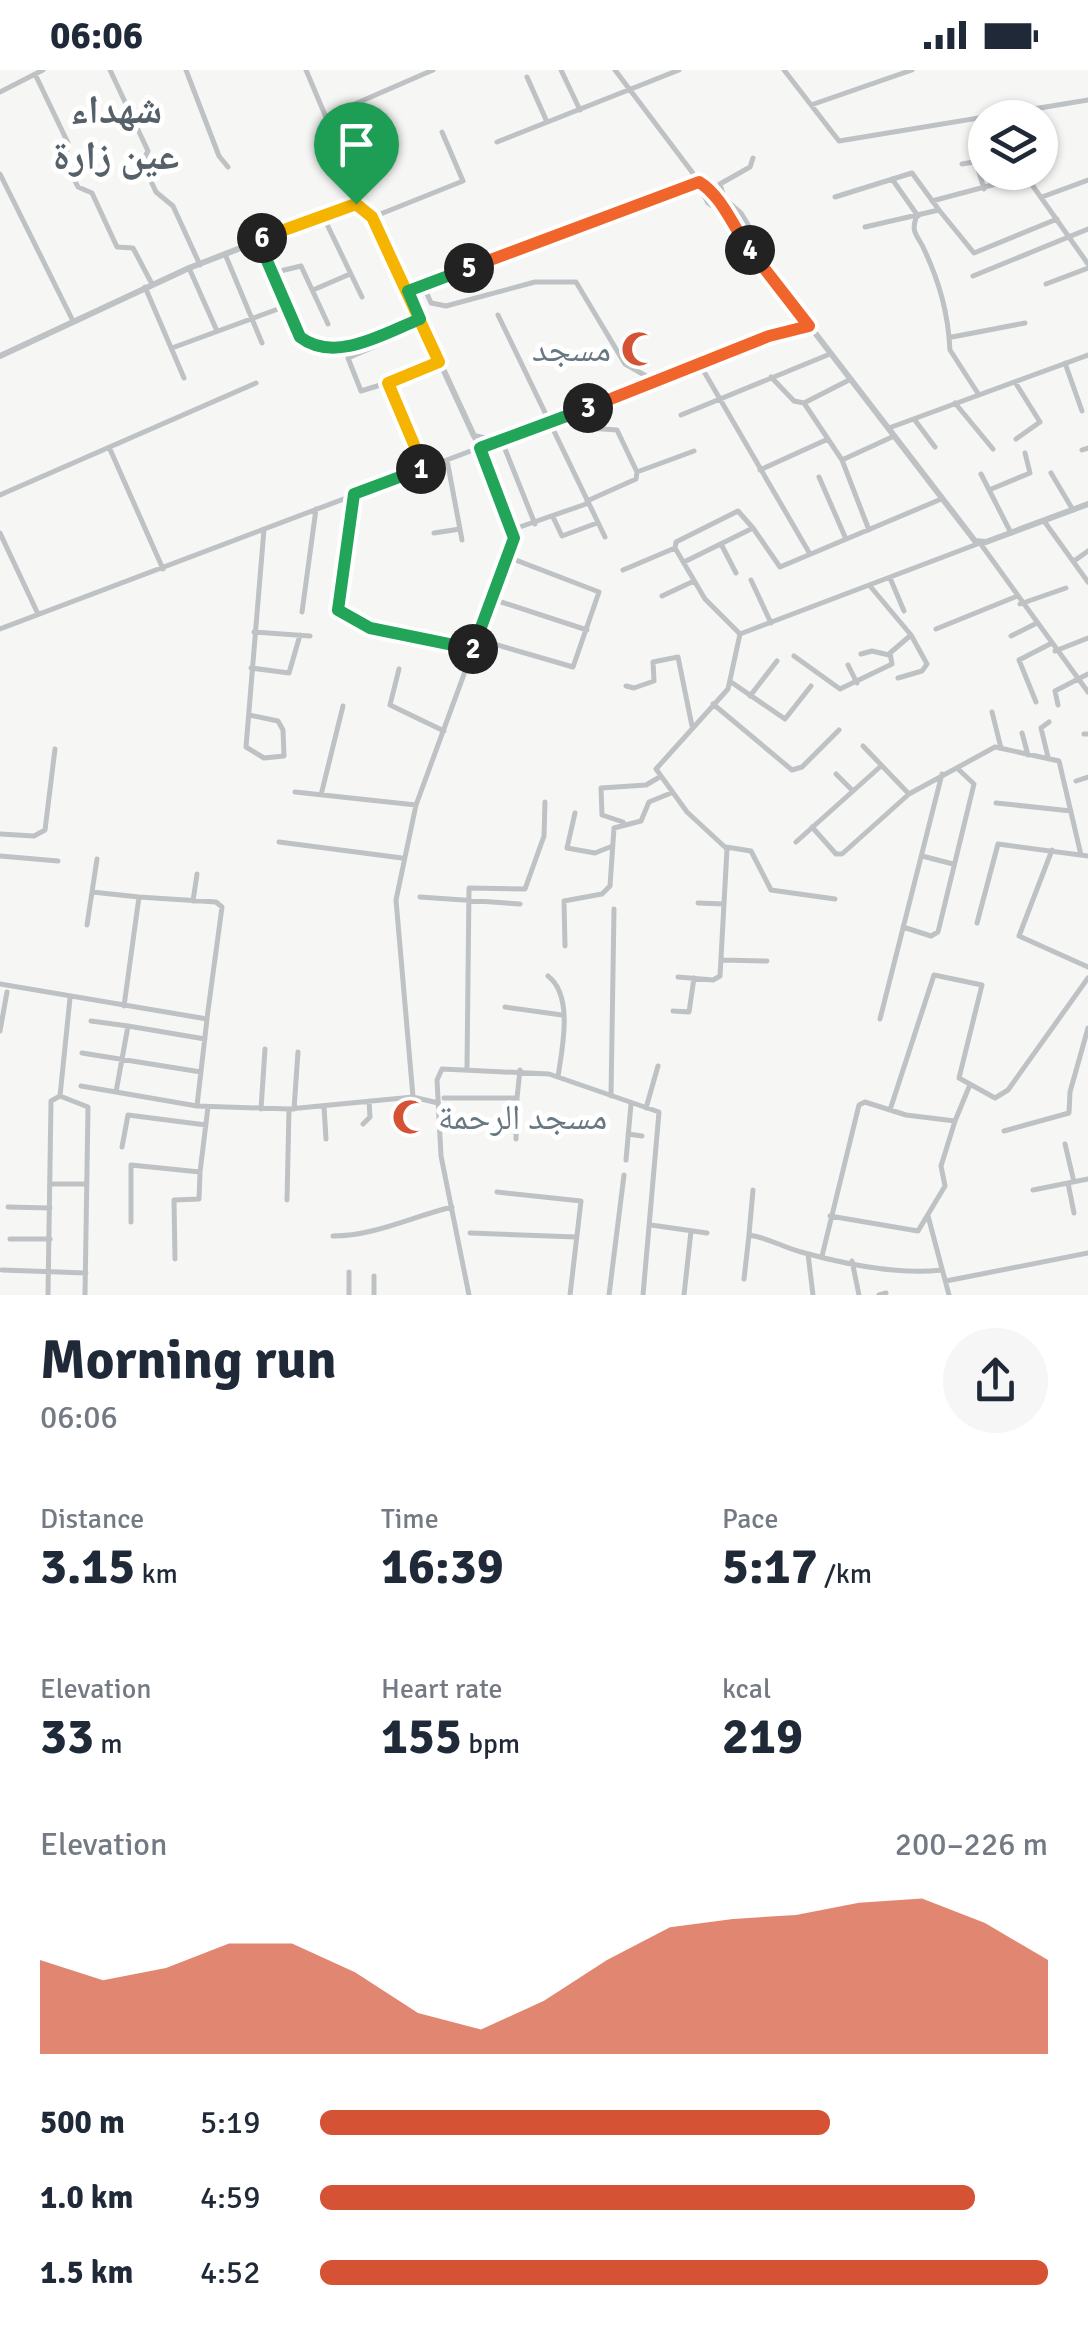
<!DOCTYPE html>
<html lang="en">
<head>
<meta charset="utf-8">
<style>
	body { margin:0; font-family:Signika,"Noto Naskh Arabic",sans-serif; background:#f6f6f7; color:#1f2937; height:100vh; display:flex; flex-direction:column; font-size:38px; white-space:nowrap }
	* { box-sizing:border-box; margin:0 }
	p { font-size:32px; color:#747a83 }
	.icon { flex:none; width:55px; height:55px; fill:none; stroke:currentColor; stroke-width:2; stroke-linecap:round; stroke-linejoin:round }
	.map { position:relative; height:1225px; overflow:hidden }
	.sheet { display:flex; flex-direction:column; background:#fff; flex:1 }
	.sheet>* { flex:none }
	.controls { position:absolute; left:968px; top:30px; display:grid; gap:20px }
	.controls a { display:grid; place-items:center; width:90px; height:90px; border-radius:50%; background:#fff; box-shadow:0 2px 8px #0004; font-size:50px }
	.pin { position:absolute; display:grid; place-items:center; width:85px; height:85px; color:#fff; margin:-102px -42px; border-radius:50% 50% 50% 0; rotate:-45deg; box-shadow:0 0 10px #0007 }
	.pin .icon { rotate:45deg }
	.km { position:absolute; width:50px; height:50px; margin:-25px; border-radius:50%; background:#222; color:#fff; font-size:28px; line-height:50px; text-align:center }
	.round { display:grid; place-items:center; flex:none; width:105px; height:105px; border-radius:52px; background:#f6f6f7 }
	.summary { display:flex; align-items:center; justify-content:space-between; height:170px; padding:0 40px }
	h1 { font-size:55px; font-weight:800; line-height:75px }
	.stats { display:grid; grid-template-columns:repeat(3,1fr); gap:15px; height:170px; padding:10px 40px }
	.stats div { display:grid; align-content:center }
	.stats b { font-size:50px; font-weight:800 }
	.stats small { font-size:28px; font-weight:400 }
	.stats p { font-size:28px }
	.chart { height:280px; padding:20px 40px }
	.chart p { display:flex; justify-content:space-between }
	.chart svg { width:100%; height:180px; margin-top:10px; fill:#d55334; opacity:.7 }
	ul { padding:0 40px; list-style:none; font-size:32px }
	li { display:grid; grid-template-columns:160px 120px 1fr; align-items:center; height:75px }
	li i { height:25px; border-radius:12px; background:#d55334 }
	.status { display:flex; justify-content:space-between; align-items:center; height:70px; padding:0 50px; background:#fff; direction:ltr }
	.status svg { height:28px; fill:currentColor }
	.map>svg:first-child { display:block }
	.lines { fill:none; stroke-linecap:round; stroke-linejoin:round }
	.minor { stroke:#bec2c5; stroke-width:5 }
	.tertiary { stroke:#bec2c5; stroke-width:6 }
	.split-1-casing { stroke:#fff; stroke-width:20 }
	.split-2-casing { stroke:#fff; stroke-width:20 }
	.split-3-casing { stroke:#fff; stroke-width:20 }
	.split-4-casing { stroke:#fff; stroke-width:20 }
	.split-5-casing { stroke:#fff; stroke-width:20 }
	.split-6-casing { stroke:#fff; stroke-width:20 }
	.split-7-casing { stroke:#fff; stroke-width:20 }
	.split-1 { stroke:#f5b400; stroke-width:12 }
	.split-2 { stroke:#22a559; stroke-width:12 }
	.split-3 { stroke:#22a559; stroke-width:12 }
	.split-4 { stroke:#f0652b; stroke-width:12 }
	.split-5 { stroke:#f0652b; stroke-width:12 }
	.split-6 { stroke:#22a559; stroke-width:12 }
	.split-7 { stroke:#f5b400; stroke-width:12 }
	.labels { text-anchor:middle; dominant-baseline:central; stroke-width:10; stroke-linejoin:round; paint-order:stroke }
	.poi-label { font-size:35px; fill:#687882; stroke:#fff; text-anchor:end }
	.quarter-label { font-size:40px; font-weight:bold; fill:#556068; stroke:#fff }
</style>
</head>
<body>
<div class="status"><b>06:06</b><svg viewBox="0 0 49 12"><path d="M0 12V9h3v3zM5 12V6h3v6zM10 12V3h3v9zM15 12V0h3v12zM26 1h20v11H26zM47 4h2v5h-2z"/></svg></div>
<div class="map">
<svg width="1088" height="1225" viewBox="0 0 1088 1225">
	<rect width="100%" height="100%" fill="#f6f6f4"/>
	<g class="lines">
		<path class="minor" d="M110 0 148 81 142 92 156 122 173 136 200 195
			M186 0 219 86 228 97
			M306 0 364 137
			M561 0 580 40
			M615 0 692 102 708 133 723 143
			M784 0 839 71 1088 30
			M35 4 68 73 65 91 78 117 92 123 117 177 133 178 152 214
			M527 7 547 52
			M0 22 43 0
			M811 35 912 0
			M327 46 433 0
			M497 72 679 0
			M753 88 750 97 720 114 724 128 741 143 764 181 759 191
			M976 92 984 119
			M962 94 985 90
			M1023 102 1088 194
			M0 104 73 251
			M892 109 918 146
			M699 112 714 121 723 143 809 254
			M835 127 912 103 939 140
			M1042 127 1088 110
			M932 131 1026 106
			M322 144 362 227
			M373 147 463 111 442 62
			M916 148C911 162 917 165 923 177 940 213 948 243 950 280L979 325
			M865 157 939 140 974 183 1057 149
			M258 170 303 271 343 278 420 249
			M225 184 262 273
			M189 198 217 261
			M272 203 301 196 328 254
			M973 206 1088 159
			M1046 214 1088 198
			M423 215 431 233 446 236 535 212H576L625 294 655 311
			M145 217 184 308
			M313 220 350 204
			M408 221 699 112
			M498 245 605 467
			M952 267 1025 253
			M172 278 286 236
			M699 293 810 484
			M1065 293 1082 341
			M771 307 794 331 804 333
			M1015 312 1040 352 1016 369
			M387 313 361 321 348 288 422 256
			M955 333 993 379
			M581 340 588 358 617 360 637 402 636 409 587 431
			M681 345 830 284
			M914 349 935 377
			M889 358 1088 285
			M501 369 535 454
			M109 377 163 499
			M1082 380 1088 378
			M447 390 462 470
			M842 390 804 333 849 310
			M425 398 387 313 439 292
			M760 400 828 369
			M637 402 694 381
			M1051 403 1073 440
			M981 404 1011 463
			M819 407 846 469
			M989 420 1030 403 1025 383
			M354 424 339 543 370 558 474 579
			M0 425 256 313
			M553 447 562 466 597 453
			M1044 451 1088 512
			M514 459 586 434
			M869 460 842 390 892 367
			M0 463 38 544
			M434 463 460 459
			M721 474 736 503
			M675 478 676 472 738 441 753 458
			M1074 491 1088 481
			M684 492 753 458 780 497 939 430
			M623 500 675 478 705 529 740 564 728 619 656 699 687 742 727 779 720 906 713 910 678 907
			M890 508 904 541
			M751 510 771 553
			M662 526 694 511
			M492 529 587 560
			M1020 534 1066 518
			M302 542 316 439
			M0 559 497 371
			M936 559 1015 527
			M254 562 310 566
			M740 564 980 473 1088 622
			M1011 566 1035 554
			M477 569 573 597 599 522 508 487
			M1055 581 1088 568
			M861 584 872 581 889 585
			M794 586 840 619 892 594 890 583 911 565 870 516
			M848 595 857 613
			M251 598 289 603 300 565
			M399 599 390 635 444 661
			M898 608 922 601 927 594 911 565
			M731 612 785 649 811 616
			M626 616 634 618 654 611 653 592 678 587 692 656
			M750 626 777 591
			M1036 632 1019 590 1050 574
			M713 634 792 700 802 697 839 660
			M1058 635 1055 621 1088 604
			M992 642 1001 678
			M249 645 278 651 283 660 284 686 264 688 246 677 264 459
			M1022 663 1028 685
			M1084 664H1088
			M863 676 909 724
			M1048 687 1041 658 1049 652
			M836 704 852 720
			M1076 711 1088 707
			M295 722 416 735
			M321 725 343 636
			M996 733 1071 741
			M575 743 567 778 595 783 610 777
			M623 752 602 745 601 718 646 715 658 708
			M812 757 836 784H842L909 724 995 677 1059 691 1081 785
			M0 764 34 766 45 760 55 679
			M279 772 402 788
			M796 772 881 696
			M726 777 751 781 771 820 835 829
			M1052 780 1019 866 1088 897
			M0 786 58 791
			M922 786 953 794
			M92 822 139 827
			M420 827 520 834
			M193 831 197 804
			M698 833 724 834
			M977 853 998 774 1088 786
			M87 855 97 789
			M903 857 931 866 938 862 974 714 957 698
			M565 876 564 831 602 824 610 816 614 758 641 751 649 732 671 723
			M721 890 767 891
			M548 906C574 926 562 979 558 1007
			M0 914 207 949 197 1036 289 1039 413 1027 438 1033
			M124 936 139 827 216 832 222 837 207 948
			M505 937 562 945
			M673 941 689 942 694 908
			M880 949 942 704
			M91 951 128 956
			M0 961 7 922
			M82 983 201 1002
			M467 997 469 818 525 819 544 766 545 732
			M81 1016 197 1036
			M116 1022 128 956 205 969
			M60 1026 88 1037 85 1225
			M611 1026 614 839
			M413 1027 396 830 416 735 514 468 474 366
			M444 1028H517L520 1000
			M324 1037 326 1069
			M646 1038 658 996
			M261 1039 265 979
			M294 1039 298 982
			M890 1040 934 905 982 915 959 1008 995 1028 1008 1020 1088 908
			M363 1054 370 1047 369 1031
			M1004 1061 1069 1043 1070 1022 1088 958
			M628 1064 642 1066
			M516 1069 517 1028
			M1065 1074 1074 1112
			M122 1077 128 1045 206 1055
			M626 1090 631 1034
			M1068 1113 1074 1143
			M51 1114H87
			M753 1120 749 1165C769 1168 782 1177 801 1182 844 1194 898 1205 942 1200
			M1033 1120 1088 1109
			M497 1122 581 1131 570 1225
			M287 1130 289 1039
			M8 1137 50 1138
			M830 1146 918 1161 945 1116 941 1096 955 1051
			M928 1146 949 1225
			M131 1152V1095L200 1102 208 1037
			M651 1155 707 1163
			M470 1163 576 1167
			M333 1166C374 1166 411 1147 452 1137
			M10 1169H50
			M808 1184 813 1225
			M822 1186 859 1035 865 1032 906 1045 955 1051 969 1017
			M175 1189 174 1130 199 1129 200 1103
			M852 1191 859 1225
			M2 1200 86 1203
			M349 1202V1225
			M744 1209 749 1165
			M946 1211 1088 1183
			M48 1225 51 1031 60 1026 70 928
			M374 1225V1206
			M469 1225 441 1086 437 1010 442 999 549 1004 659 1042 643 1225
			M609 1225 624 1105
			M684 1225 691 1161
			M879 1225 886 1223"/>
		<path class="tertiary" d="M0 286 189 198 357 133 373 147 474 366 497 371 526 362 769 266 809 255 975 471 986 472 1088 434"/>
	</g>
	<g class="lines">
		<defs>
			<path id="split-1" d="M356 134 372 147 439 292 388 313 424 398 421 399"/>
			<path id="split-2" d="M421 399 354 424 338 540 370 558 473 579"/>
			<path id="split-3" d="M473 579 514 468 480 378 588 338"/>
			<path id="split-4" d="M588 338 769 266 809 256 750 180"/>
			<path id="split-5" d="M469 198 699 112C722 126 733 157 750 180"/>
			<path id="split-6" d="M262 168 258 170 300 267C335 294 385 263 420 249L408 221 469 198"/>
			<path id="split-7" d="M262 168 356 134"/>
		</defs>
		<use href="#split-1" class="split-1-casing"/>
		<use href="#split-2" class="split-2-casing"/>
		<use href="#split-3" class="split-3-casing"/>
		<use href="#split-4" class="split-4-casing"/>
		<use href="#split-5" class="split-5-casing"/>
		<use href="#split-6" class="split-6-casing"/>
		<use href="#split-7" class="split-7-casing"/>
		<use href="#split-1" class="split-1"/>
		<use href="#split-2" class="split-2"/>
		<use href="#split-3" class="split-3"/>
		<use href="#split-4" class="split-4"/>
		<use href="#split-5" class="split-5"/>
		<use href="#split-6" class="split-6"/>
		<use href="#split-7" class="split-7"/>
	</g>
	<defs>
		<symbol id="mosque-bare" viewBox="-9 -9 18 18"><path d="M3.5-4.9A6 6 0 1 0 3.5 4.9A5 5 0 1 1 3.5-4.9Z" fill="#d55334" stroke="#fff" stroke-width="2.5" paint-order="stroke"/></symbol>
	</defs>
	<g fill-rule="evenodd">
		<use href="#mosque-bare" x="614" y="254" width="50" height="50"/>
		<use href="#mosque-bare" x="385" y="1022" width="50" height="50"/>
	</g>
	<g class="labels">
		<g class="poi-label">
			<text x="611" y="279">مسجد</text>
			<text x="438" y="1047" text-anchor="start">مسجد الرحمة</text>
		</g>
		<g class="quarter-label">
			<text x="116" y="40">شهداء<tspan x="116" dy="46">عين زارة</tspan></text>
		</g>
	</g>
</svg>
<div class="controls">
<a><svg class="icon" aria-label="layers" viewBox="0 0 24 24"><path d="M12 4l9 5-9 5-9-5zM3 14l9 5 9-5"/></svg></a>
</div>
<div class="pin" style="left:356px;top:134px;background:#1e9e55"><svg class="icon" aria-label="arrive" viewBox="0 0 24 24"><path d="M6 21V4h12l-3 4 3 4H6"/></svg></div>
<b class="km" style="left:421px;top:399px">1</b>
<b class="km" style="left:473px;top:579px">2</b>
<b class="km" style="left:588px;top:338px">3</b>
<b class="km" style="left:750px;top:180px">4</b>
<b class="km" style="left:469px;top:198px">5</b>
<b class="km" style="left:262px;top:168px">6</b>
</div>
<section class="sheet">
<div class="summary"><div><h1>Morning run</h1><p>06:06</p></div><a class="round"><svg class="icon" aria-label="share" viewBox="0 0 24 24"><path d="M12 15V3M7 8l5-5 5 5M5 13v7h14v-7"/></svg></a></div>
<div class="stats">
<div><p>Distance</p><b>3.15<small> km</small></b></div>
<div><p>Time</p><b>16:39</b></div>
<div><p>Pace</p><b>5:17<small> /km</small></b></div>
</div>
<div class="stats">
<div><p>Elevation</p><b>33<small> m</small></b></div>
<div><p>Heart rate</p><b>155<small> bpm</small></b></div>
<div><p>kcal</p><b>219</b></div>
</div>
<div class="chart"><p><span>Elevation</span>200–226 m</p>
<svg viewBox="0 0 160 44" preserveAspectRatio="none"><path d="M0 44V21L10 26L20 23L30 17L40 17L50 24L60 34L70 38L80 31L90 21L100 13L110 11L120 10L130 7L140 6L150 12L160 21V44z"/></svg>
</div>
<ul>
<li><b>500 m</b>5:19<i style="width:70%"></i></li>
<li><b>1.0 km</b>4:59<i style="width:90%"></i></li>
<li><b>1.5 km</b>4:52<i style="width:100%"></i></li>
</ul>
</section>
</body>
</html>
